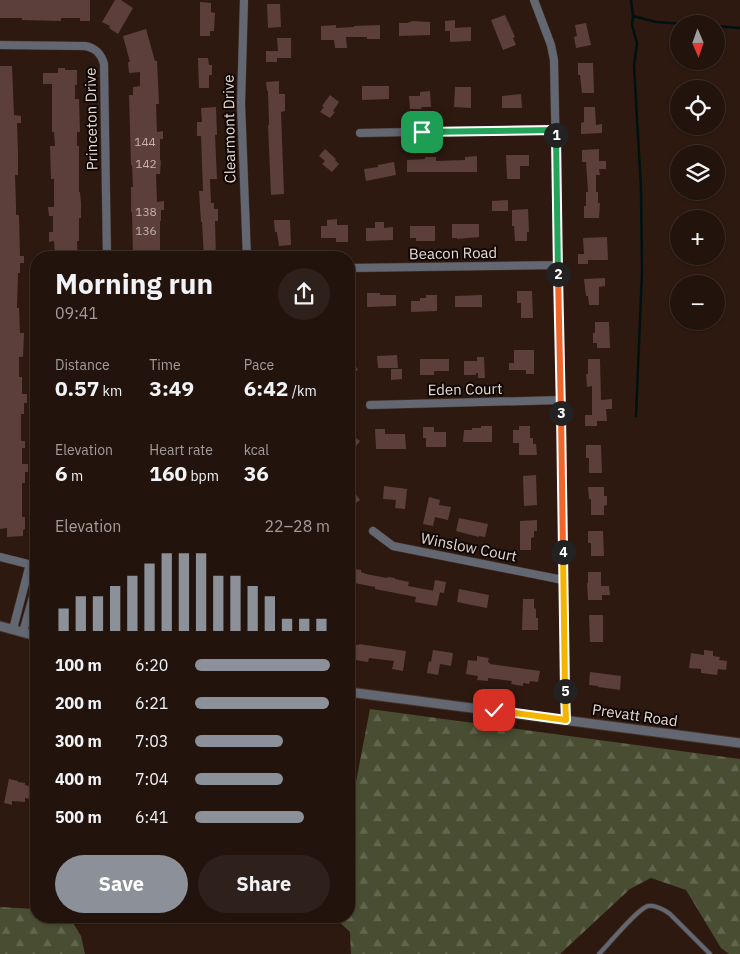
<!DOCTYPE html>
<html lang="en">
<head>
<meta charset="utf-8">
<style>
	body { margin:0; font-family:"IBM Plex Sans",sans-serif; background:#2e201a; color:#f1f3f6; height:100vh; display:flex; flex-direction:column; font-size:19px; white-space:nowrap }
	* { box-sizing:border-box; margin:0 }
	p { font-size:16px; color:#a29e9d }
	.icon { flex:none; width:28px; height:28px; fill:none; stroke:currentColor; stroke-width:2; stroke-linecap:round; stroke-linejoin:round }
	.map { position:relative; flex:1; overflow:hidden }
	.panel { position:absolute; left:30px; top:251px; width:325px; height:672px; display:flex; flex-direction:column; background:#22130c; border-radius:20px; box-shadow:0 1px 4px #0004,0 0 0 1px #3f322d }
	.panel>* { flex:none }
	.needle { width:32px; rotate:178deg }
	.tools { position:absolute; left:670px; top:15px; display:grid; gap:10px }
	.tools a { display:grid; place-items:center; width:55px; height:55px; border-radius:50%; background:#22130c; box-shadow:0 1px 4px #0004,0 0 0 1px #3f322d; font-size:25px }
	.pin { position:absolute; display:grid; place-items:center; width:42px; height:42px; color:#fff; margin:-21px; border-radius:10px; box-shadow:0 2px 8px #0006 }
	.km { position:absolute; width:25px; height:25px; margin:-12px; border-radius:50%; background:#222; color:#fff; font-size:14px; line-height:25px; text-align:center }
	.round { display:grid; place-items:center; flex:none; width:52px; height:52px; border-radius:26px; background:#2e201a }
	.headline { display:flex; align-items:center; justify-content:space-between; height:85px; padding:0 25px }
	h1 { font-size:28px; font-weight:700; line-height:38px }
	.metrics { display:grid; grid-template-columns:repeat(3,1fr); gap:8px; height:85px; padding:5px 25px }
	.metrics div { display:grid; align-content:center }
	.metrics b { font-size:21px; font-weight:700 }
	.metrics small { font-size:14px; font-weight:400 }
	.metrics p { font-size:14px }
	.chart { height:140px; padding:10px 25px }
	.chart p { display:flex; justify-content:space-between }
	.chart svg { width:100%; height:90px; margin-top:5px; stroke:#8c9099; stroke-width:6 }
	.primary-button { display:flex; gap:10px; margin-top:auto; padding:10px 25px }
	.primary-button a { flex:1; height:58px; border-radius:30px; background:#8c9099; color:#fff; font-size:20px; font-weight:700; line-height:58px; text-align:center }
	.primary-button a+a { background:#2e201a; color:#f1f3f6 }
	ul { padding:0 25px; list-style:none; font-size:16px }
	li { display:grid; grid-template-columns:80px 60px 1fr; align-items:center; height:38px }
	li i { height:12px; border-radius:6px; background:#8c9099 }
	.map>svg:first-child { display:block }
	.forest { fill:url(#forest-firs) }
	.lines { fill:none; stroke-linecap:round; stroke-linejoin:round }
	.stream { stroke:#001112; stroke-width:2.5 }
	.building { fill:#5c3f3a }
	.service-casing { stroke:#47342b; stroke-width:5.5 }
	.minor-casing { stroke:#47342b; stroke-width:9 }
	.tertiary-casing { stroke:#47342b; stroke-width:11 }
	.service { stroke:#626771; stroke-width:4 }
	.minor { stroke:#626771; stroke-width:8 }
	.tertiary { stroke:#626771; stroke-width:9 }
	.split-1-casing { stroke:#fff; stroke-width:10 }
	.split-2-casing { stroke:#fff; stroke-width:10 }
	.split-3-casing { stroke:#fff; stroke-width:10 }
	.split-4-casing { stroke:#fff; stroke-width:10 }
	.split-5-casing { stroke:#fff; stroke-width:10 }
	.split-6-casing { stroke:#fff; stroke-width:10 }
	.split-1 { stroke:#22a559; stroke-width:6 }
	.split-2 { stroke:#22a559; stroke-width:6 }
	.split-3 { stroke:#f0652b; stroke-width:6 }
	.split-4 { stroke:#f0652b; stroke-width:6 }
	.split-5 { stroke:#f5b400; stroke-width:6 }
	.split-6 { stroke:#f5b400; stroke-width:6 }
	.labels { text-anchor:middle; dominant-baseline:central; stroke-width:4; stroke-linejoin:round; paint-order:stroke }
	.number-label { font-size:12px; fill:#c5b2ad }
	.street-label { font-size:15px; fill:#e8d9d3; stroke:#0f0704 }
</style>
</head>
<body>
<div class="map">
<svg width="740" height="954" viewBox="0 0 740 954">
	<defs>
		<pattern id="forest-firs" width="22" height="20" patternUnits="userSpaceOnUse" patternTransform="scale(1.25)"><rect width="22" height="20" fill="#494d32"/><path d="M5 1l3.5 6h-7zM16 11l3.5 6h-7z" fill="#63664f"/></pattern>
	</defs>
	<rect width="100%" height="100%" fill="#2d1910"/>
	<path class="forest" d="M370 709 740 759V954H729L721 948 686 890 651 878 630 889 560 954H351L350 932 336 919 337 918H349V818Z
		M0 907 36 909V918H70L81 936 85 954H0Z"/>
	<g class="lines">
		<path class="stream" d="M631 0 633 16 632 25 637 43 634 66 641 188 642 272 636 416
			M633 16 656 22 685 24
			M716 26 740 28"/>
	</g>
	<path class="building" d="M0 0H90V21H80V18H61V21L22 20V18H0Z
		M115 0H121L133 8 118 34 109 28 110 26 102 22Z
		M200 2 211 3V12L215 13 214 31H210V36H200Z
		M267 4H280L281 27 268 28Z
		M505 15 515 37 513 38 516 45 503 50 491 20Z
		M455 20V28L471 27V41L450 42V31H445V21Z
		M413 21 430 22V35L399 36V23H407Z
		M586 23 591 45 576 48 574 37 577 36 575 25Z
		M336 25V28L354 27V26L380 25V39H367V37H346L347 48H335L334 40H321V26Z
		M146 29 155 61H157L159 104H156L157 132 163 131V139H160V161L161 160 160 174H156L157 202 164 201V210H161V221H160V258H133L132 212H131V187H133L132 165H131L129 95H133V87L140 86V72L129 73 128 62H130L123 36Z
		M277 38H291V58H277V62H266V51H278Z
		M198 58H208L209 65H212V75H209V88H199Z
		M578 63H593L594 93H582L580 75H578Z
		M0 66H12L14 115 21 116V123H17L18 153V175H15L16 205V215H19L20 256H24V263H20V273H18L17 308H19L20 333H24L23 357H19V377H22V394H27V403H24V414H21V441H25V448H22V464H28V472H25V483H22V517H25V529L23 530V536L7 537V528L0 529Z
		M58 68H65V70H77V85H75V99H79L80 132H77V146H79V192H80L81 203V218H79V241H77L78 258H55L54 241 49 242V232H53V216H49L48 207H54V179H51L50 146H55L54 132H52V84H43V73H58Z
		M279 81V94H285V111L281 112 284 194 271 195 268 125H269L268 91H267L266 82Z
		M362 86H389V99L362 100Z
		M455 87H471V108L454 107Z
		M430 91 431 107H422L421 109H410L409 96H420V92Z
		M521 94 522 108H502V96Z
		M330 95 339 102 333 111 335 112 330 118 320 112 324 107 322 106Z
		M216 107 217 135H215L217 179H210L211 203H214V209H218V221H215L216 258H204L202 222H201L199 191H203L201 136H197V122H202L201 108Z
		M584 107H595L596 125 602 124V133L581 134V123L584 122Z
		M325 149 336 159 335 160 339 164 332 172 322 164 325 161 319 156Z
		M599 149V161H606V169H599L600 175H596V192H598V203H600L599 218H584V206H586V192H588L586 162H582V150Z
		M506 155H529V166H520V179H507Z
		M477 156V172H407V160L425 159V157H436V161L465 160V157Z
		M394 162 396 175 366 181 364 169 378 167V165Z
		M508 200V211H492V201Z
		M528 209 529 232H527V241H515L514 226H512V210Z
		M337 219V225H348V242H336V238H321V226H327V220Z
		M274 220H290L291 245 279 246 277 232H275Z
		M375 222H384V228L393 227V240L366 241V228H375Z
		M452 224H479V237L457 239V238H452Z
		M410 226H435V241H416V238H410Z
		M607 237 608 260H588V264H578V254H584L583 238Z
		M605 278V286L599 287V305H589L588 296H586L584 279Z
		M517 291H532L533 318H521V303H517Z
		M367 293H380V295H396V306L367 307Z
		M426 295H437V311L411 312V301H420V298H426Z
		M482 295V307H455V296Z
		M595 322H609L610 348H597V343H593V333H595Z
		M514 350H534V374H526V370H509V363H514Z
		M349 354 358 370 349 375Z
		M397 355 398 368H378L377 356Z
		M477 357H484L485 378H478V373H476V375H464V361H477Z
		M420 359H449V371H434V375H420Z
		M588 359H600L601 400 612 399V409H606L607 421H597V426H585V415H592V386L587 387 586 374H588Z
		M391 369H402V379L391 380Z
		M481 426H492V442H463L464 430H472V428H481Z
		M519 426H530V438H533V444H536L537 455H519V443H513V430H519Z
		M423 427H434V432H446V447H426V438H423Z
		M375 429H385V434H405L406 449H376Z
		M349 433 360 441 349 456Z
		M586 445H601L602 473H589V458H586Z
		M536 475 537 505 524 506 523 476Z
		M349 484 360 500 349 508Z
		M384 486 407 489 405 509 395 508 396 500 383 499Z
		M588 487H604V496H607V505L604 506V515H591V499H589Z
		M429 497 440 500 439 505 451 507 448 520 435 517 433 526 423 524Z
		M459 518 488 524 485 537 479 536V537L456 531Z
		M537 520V531H534V537L531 538V550H520V521Z
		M588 531H603L604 556H591V543H588Z
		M349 568 361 570V572L366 574 387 578 388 577 395 578V579L409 582 408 586 440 592 437 606 415 602 416 597 375 589V587L349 582Z
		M588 572H601V586H609L610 595H602V600H588L587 583H588Z
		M435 580 446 582 444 593 433 591Z
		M459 589 489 595 487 608 457 602Z
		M523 599H534V608L536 609V618H538V630H522Z
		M589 615H603V642H590Z
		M350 644 359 645V644L406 651 403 671 392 669 394 661 369 658 368 662 355 660V657L349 656Z
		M433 650 453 653 451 666 440 664 438 675 427 673 429 661 431 662Z
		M704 650 713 651V656L720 657 719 660 727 661 726 670 718 669 717 675 701 673V669L689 668 691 653 704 655Z
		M477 656 489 658 488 662 490 663V664L540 671 538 682 530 681 529 684 523 683V686L511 684 512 681 488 678V681L477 680 478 676 466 674 468 660 477 661Z
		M590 672 621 676 620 690 598 687V686L589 685Z
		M9 779 18 781V782L25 783V785L36 788V800L25 798V802L12 801V805L4 803Z"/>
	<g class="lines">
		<defs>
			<path id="service" d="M599 954C608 945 637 909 648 906 656 905 663 909 670 914L710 954"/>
			<path id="minor" d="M244 0 241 104 247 258
				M534 0 551 45 554 60 563 522 565 720
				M0 45 85 46C95 48 101 53 104 64L107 258
				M360 133 556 129
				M349 268 558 265
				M370 405 561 400
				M373 531 393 546 563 580
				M0 557 36 566
				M13 629 30 564
				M23 632 36 586"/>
			<path id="tertiary" d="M0 626 36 636
				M349 692 740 743"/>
		</defs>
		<use href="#service" class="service-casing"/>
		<use href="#minor" class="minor-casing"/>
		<use href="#tertiary" class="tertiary-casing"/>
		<use href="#service" class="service"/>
		<use href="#minor" class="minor"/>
		<use href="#tertiary" class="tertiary"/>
	</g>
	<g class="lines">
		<defs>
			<path id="split-1" d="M422 132 556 130V135"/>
			<path id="split-2" d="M556 135 558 274"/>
			<path id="split-3" d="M558 274 561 413"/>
			<path id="split-4" d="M561 413 563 552"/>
			<path id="split-5" d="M563 552 565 691"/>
			<path id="split-6" d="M494 710 566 720 565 691"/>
		</defs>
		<use href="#split-1" class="split-1-casing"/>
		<use href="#split-2" class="split-2-casing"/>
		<use href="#split-3" class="split-3-casing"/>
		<use href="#split-4" class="split-4-casing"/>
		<use href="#split-5" class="split-5-casing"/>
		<use href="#split-6" class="split-6-casing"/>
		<use href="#split-1" class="split-1"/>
		<use href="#split-2" class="split-2"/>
		<use href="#split-3" class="split-3"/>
		<use href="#split-4" class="split-4"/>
		<use href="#split-5" class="split-5"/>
		<use href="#split-6" class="split-6"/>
	</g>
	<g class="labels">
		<g class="number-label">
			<text x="145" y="141">144</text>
			<text x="146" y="163">142</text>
			<text x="146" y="211">138</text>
			<text x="146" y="230">136</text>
		</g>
		<g class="street-label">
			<text transform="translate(91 119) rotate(-91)">Princeton Drive</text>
			<text transform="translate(229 129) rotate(-91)">Clearmont Drive</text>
			<text transform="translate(453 253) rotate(-1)">Beacon Road</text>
			<text transform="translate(465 389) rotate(-1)">Eden Court</text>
			<text transform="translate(469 547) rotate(11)">Winslow Court</text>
			<text transform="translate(635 715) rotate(8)">Prevatt Road</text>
		</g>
	</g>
</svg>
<div class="tools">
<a><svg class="needle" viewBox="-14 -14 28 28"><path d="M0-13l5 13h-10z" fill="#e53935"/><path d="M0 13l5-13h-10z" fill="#a29e9d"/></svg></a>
<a><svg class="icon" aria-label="locate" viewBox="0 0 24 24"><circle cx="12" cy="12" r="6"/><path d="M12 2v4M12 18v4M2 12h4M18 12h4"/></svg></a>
<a><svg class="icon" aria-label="layers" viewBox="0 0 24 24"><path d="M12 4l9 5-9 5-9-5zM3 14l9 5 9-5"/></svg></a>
<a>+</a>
<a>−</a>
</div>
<div class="pin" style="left:422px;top:132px;background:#1e9e55"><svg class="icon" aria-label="arrive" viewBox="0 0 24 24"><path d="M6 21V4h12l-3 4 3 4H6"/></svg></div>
<div class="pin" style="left:494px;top:710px;background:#d93025"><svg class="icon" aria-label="check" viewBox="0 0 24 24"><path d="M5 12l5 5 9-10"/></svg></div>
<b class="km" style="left:556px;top:135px">1</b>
<b class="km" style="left:558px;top:274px">2</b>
<b class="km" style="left:561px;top:413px">3</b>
<b class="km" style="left:563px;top:552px">4</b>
<b class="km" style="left:565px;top:691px">5</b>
<section class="panel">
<div class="headline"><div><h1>Morning run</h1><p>09:41</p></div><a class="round"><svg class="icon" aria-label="share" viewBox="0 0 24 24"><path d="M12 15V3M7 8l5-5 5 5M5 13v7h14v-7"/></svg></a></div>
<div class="metrics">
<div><p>Distance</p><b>0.57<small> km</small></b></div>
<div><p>Time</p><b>3:49</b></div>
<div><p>Pace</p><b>6:42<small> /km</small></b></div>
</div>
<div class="metrics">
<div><p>Elevation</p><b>6<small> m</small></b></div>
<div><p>Heart rate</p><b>160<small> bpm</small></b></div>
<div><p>kcal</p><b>36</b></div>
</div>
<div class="chart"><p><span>Elevation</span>22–28 m</p>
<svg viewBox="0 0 160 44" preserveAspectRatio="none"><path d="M5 44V33M15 44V27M25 44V27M35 44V22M45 44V17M55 44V11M65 44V6M75 44V6M85 44V6M95 44V17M105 44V17M115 44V22M125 44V27M135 44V38M145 44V38M155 44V38"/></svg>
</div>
<ul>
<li><b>100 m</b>6:20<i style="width:100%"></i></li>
<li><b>200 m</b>6:21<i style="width:99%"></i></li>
<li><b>300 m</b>7:03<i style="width:65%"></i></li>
<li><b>400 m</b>7:04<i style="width:65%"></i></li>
<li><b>500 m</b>6:41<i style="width:81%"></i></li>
</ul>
<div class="primary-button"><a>Save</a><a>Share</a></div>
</section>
</div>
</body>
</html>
